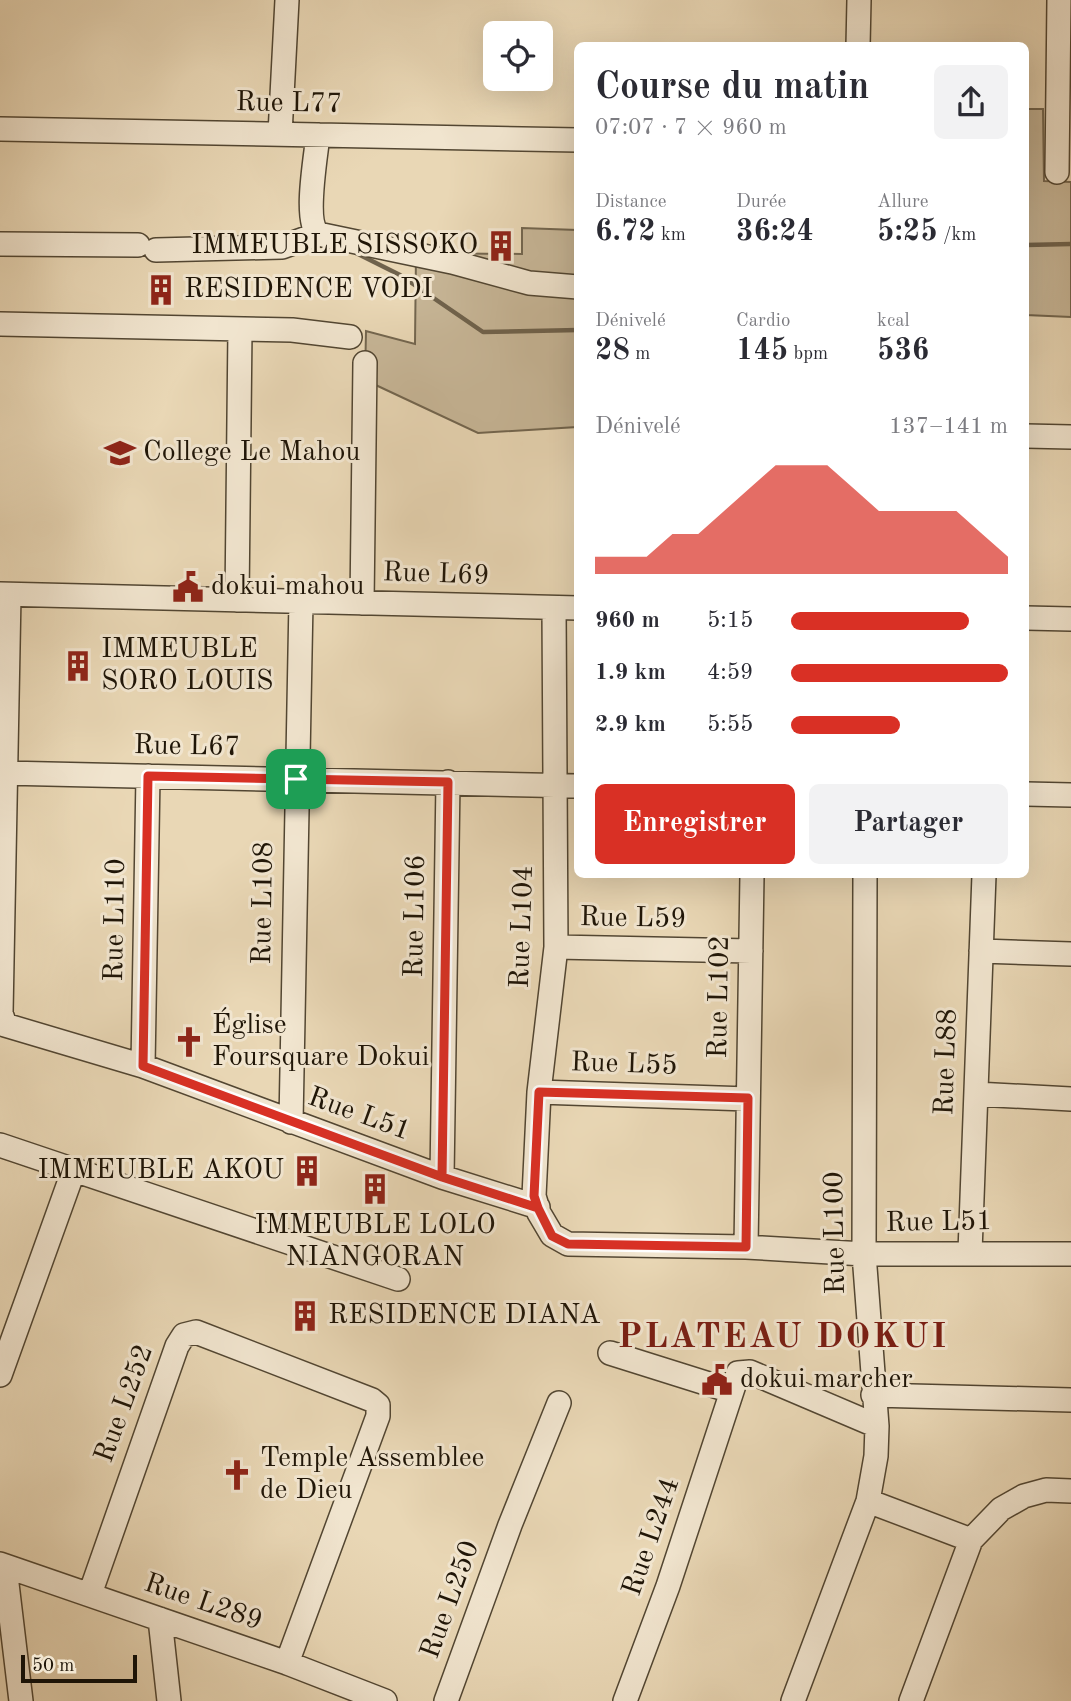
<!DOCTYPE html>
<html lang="fr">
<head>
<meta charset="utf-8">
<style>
	body { margin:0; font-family:"Old Standard TT",serif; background:#f2f2f3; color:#2b2b33; height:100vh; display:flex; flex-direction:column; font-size:26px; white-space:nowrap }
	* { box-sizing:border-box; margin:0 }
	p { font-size:23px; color:#7c7c81 }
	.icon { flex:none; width:38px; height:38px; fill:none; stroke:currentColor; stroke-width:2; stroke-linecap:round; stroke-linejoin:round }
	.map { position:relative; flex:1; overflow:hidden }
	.sheet { position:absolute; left:574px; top:42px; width:455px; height:836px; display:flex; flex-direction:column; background:#fff; border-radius:10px; box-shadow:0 7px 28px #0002 }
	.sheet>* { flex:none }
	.buttons { position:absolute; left:483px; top:21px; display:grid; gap:14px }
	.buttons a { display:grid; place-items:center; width:70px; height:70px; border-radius:10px; background:#fff; box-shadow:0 7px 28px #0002; font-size:35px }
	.scale { position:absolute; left:21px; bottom:18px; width:116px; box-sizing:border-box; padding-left:7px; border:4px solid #1f1507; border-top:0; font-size:19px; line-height:24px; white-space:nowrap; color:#1f1507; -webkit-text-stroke:5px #f1e5cf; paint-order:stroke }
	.pin { position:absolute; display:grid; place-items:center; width:60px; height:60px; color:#fff; margin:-30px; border-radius:14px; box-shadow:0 4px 10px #0006 }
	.round { display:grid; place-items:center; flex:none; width:74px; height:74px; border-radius:10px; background:#f2f2f3 }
	.headline { display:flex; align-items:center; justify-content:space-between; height:119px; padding:0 21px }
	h1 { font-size:38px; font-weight:800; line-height:52px }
	.stats { display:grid; grid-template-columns:repeat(3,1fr); gap:10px; height:119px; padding:7px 21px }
	.stats div { display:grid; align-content:center }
	.stats b { font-size:30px; font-weight:800 }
	.stats small { font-size:19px; font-weight:400 }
	.stats p { font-size:19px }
	.chart { height:196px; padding:14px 21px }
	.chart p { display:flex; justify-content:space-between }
	.chart svg { width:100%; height:126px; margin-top:7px; fill:#d93025; opacity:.7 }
	.action { display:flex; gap:14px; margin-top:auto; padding:14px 21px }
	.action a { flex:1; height:80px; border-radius:10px; background:#d93025; color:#fff; font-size:28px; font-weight:800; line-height:80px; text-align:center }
	.action a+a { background:#f2f2f3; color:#2b2b33 }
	ul { padding:0 21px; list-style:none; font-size:23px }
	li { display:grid; grid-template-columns:112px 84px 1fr; align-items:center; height:52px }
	li i { height:18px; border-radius:9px; background:#d93025 }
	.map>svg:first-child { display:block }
	.green { fill:#c7b697; stroke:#73664f; stroke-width:2 }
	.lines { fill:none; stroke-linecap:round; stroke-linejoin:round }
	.stream { stroke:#6f624c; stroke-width:4.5 }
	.minor-casing { stroke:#524632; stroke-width:26 }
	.minor { stroke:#f1e5cf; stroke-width:23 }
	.route-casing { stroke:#fff; stroke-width:14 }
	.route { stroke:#d93025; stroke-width:9 }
	.labels { text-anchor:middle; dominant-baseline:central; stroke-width:6; stroke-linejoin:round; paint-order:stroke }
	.street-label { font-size:28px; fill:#1f1507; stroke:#f1e5cf }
	.poi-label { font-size:28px; fill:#1f1507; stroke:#f1e5cf; text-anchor:start }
	.district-label { font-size:35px; font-weight:bold; letter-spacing:2px; fill:#7a1f14; stroke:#f1e5cf }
</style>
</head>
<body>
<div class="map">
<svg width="1071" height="1701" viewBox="0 0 1071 1701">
	<rect width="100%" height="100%" fill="#e9d7b5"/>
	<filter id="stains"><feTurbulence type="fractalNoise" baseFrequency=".00286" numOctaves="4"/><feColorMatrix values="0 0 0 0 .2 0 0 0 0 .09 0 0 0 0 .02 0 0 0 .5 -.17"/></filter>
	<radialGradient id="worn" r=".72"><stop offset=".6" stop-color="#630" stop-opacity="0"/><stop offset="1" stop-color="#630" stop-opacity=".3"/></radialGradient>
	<path class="green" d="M1026 109H1043L1044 181 1071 182V317L1026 315Z
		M522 228 577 230V427L478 433 365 380 366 331 415 344 416 253 522 254Z"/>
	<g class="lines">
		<path class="stream" d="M1026 245 1071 244
			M356 253 400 275 483 332 578 330"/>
		<defs>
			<path id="minor" d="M858 46 859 0
				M0 129 578 140
				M280 134 287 0
				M318 135C316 156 304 220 318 234L452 262 529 283 578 287
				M1057 172 1059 0
				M0 244 138 245
				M156 250 282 247 318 234
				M0 324 292 330 350 337
				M1026 436 1071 437
				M0 594 578 608
				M9 595 1 1013 5 1025 143 1066 442 1177 538 1207
				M237 600 240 329
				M362 603 365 363
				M554 608 556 947 539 1092 534 1196 539 1213 552 1235 568 1244 746 1247 864 1254H1071
				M1026 618 1071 619
				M4 773 578 786
				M1026 794 1071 795
				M556 947 751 951
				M981 951 1071 954
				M143 1066 148 776
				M539 1092 748 1099
				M976 1094 1071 1099
				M291 1122 301 601
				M0 1145 398 1279
				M442 1177 448 782
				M746 1247 752 875
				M970 1252 984 875
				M610 1353 731 1391
				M0 1375 73 1172
				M873 1395 1071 1400
				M868 1501 971 1540
				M0 1564 287 1663 385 1701
				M5 1567 21 1701
				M90 1594 177 1346 184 1335 196 1332 372 1400 378 1405V1416L287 1663
				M160 1619 169 1701
				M446 1701 510 1525 559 1403
				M625 1701 668 1586 738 1373 750 1372 877 1426
				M793 1701 868 1501 876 1456 877 1426 864 1254 865 875
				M911 1701 971 1540 1001 1509 1024 1496 1046 1490 1071 1491"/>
		</defs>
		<use href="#minor" class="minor-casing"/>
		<use href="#minor" class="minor"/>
	</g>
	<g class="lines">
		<defs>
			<path id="route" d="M296 779 148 776 143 1066 442 1177 538 1208 552 1236 568 1244 746 1247 748 1098 539 1092 534 1196 538 1208 442 1177 448 782 296 779"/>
		</defs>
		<use href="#route" class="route-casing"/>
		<use href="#route" class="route"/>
	</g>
	<defs>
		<symbol id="building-bare" viewBox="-9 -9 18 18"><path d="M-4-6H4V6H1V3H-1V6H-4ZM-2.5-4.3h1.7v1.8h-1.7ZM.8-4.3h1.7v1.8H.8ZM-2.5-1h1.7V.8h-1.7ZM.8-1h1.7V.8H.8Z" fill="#8f2418" stroke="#f1e5cf" stroke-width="2.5" paint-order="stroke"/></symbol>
		<symbol id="school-bare" viewBox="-9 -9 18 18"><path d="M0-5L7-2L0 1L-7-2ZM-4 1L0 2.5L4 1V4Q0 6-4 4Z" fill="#8f2418" stroke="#f1e5cf" stroke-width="2.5" paint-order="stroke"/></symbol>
		<symbol id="civic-bare" viewBox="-9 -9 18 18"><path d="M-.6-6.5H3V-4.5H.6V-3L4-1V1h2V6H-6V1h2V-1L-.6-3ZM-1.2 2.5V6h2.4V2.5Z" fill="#8f2418" stroke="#f1e5cf" stroke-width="2.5" paint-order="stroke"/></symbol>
		<symbol id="church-bare" viewBox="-9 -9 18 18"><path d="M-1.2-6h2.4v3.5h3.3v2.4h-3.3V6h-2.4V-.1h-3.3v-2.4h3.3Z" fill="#8f2418" stroke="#f1e5cf" stroke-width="2.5" paint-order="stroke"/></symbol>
	</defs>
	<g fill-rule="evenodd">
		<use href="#building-bare" x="479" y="224" width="44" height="44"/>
		<use href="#building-bare" x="139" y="268" width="44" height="44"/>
		<use href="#school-bare" x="98" y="431" width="44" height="44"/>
		<use href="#civic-bare" x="166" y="565" width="44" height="44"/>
		<use href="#building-bare" x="56" y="644" width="44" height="44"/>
		<use href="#church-bare" x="167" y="1020" width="44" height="44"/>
		<use href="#building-bare" x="285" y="1149" width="44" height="44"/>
		<use href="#building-bare" x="353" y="1167" width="44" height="44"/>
		<use href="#building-bare" x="283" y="1294" width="44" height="44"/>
		<use href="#civic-bare" x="695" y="1358" width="44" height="44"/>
		<use href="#church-bare" x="215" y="1453" width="44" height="44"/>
	</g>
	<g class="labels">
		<g class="street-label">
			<text transform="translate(289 104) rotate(1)">Rue L77</text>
			<text transform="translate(436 575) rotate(2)">Rue L69</text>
			<text transform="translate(187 747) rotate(1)">Rue L67</text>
			<text transform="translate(264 903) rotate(-89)">Rue L108</text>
			<text transform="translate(416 916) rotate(-89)">Rue L106</text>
			<text transform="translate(633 919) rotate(1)">Rue L59</text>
			<text transform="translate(116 920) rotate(-89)">Rue L110</text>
			<text transform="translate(523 927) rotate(-88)">Rue L104</text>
			<text transform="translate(720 997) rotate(-89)">Rue L102</text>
			<text transform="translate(947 1062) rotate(-88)">Rue L88</text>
			<text transform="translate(624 1065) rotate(2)">Rue L55</text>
			<text transform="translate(359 1115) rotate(20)">Rue L51</text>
			<text transform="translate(939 1223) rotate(-1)">Rue L51</text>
			<text transform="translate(836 1233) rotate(-91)">Rue L100</text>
			<text transform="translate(125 1404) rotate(-70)">Rue L252</text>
			<text transform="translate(652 1537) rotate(-71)">Rue L244</text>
			<text transform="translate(451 1600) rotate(-70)">Rue L250</text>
			<text transform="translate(203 1603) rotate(19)">Rue L289</text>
		</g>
		<g class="poi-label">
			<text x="478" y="246" text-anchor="end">IMMEUBLE SISSOKO</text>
			<text x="184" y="290">RESIDENCE VODI</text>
			<text x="143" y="453">College Le Mahou</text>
			<text x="211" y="587">dokui mahou</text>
			<text x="101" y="650">IMMEUBLE<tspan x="101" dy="32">SORO LOUIS</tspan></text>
			<text x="212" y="1026">Église<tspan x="212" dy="32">Foursquare Dokui</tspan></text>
			<text x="284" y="1171" text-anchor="end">IMMEUBLE AKOU</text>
			<text x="375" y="1226" text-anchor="middle">IMMEUBLE LOLO<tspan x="375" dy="32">NIANGORAN</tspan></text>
			<text x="328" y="1316">RESIDENCE DIANA</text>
			<text x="740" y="1380">dokui marcher</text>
			<text x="260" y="1459">Temple Assemblee<tspan x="260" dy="32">de Dieu</tspan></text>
		</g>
		<g class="district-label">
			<text x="783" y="1337">PLATEAU DOKUI</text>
		</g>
	</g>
	<rect width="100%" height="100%" filter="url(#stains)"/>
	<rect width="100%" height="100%" fill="url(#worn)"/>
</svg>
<div class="buttons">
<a><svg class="icon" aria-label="locate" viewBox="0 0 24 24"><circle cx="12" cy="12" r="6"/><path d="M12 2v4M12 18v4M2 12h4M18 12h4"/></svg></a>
</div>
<div class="scale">50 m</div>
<div class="pin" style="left:296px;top:779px;background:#1e9e55"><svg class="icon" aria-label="arrive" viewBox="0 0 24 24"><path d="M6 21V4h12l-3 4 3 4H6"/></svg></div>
<section class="sheet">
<div class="headline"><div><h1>Course du matin</h1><p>07:07 · 7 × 960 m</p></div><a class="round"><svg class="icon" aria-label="share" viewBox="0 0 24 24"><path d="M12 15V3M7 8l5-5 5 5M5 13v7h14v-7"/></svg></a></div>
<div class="stats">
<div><p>Distance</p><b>6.72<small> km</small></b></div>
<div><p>Durée</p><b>36:24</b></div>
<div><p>Allure</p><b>5:25<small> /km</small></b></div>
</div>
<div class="stats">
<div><p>Dénivelé</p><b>28<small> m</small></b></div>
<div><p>Cardio</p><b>145<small> bpm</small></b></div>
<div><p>kcal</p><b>536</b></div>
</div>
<div class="chart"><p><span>Dénivelé</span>137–141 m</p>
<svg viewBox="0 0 160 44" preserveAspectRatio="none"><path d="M0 44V38L10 38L20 38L30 30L40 30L50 22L60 14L70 6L80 6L90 6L100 14L110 22L120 22L130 22L140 22L150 30L160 38V44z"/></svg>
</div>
<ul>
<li><b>960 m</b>5:15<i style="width:82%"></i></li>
<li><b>1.9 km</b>4:59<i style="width:100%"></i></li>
<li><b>2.9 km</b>5:55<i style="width:50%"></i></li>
</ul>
<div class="action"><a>Enregistrer</a><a>Partager</a></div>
</section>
</div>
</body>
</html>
